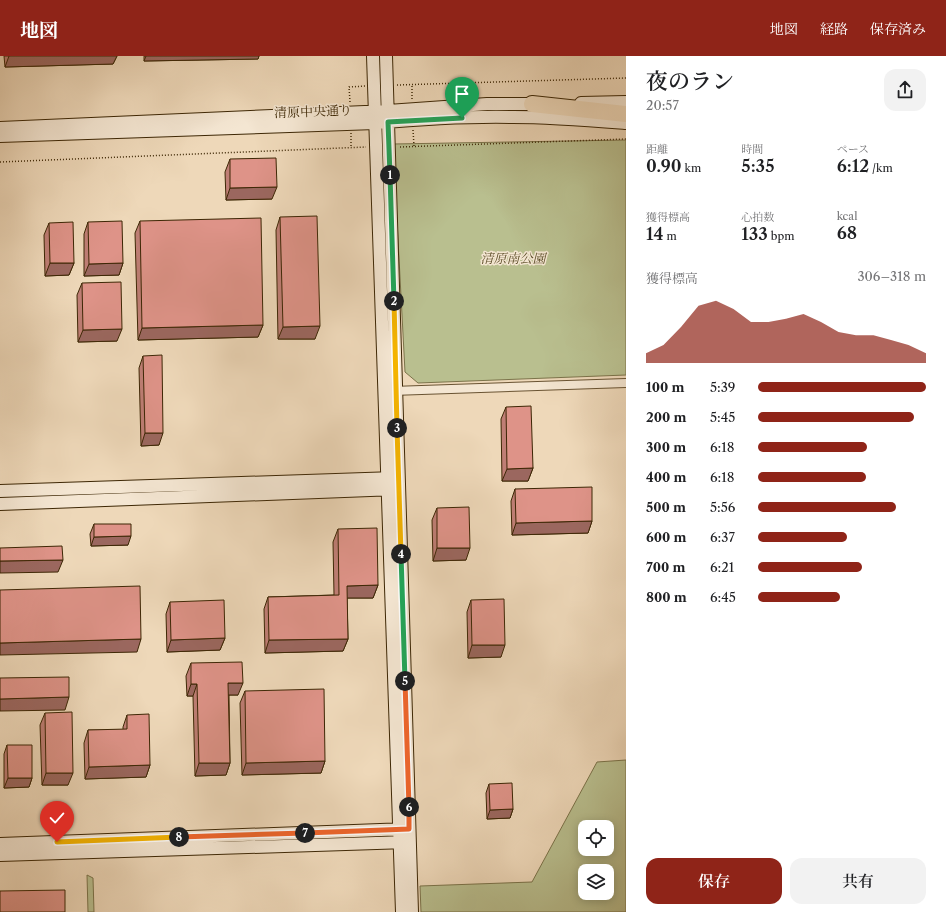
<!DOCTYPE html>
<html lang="ja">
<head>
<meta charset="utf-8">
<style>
	body { margin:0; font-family:"Libre Caslon Text","Noto Serif JP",serif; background:#f2f2f2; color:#202124; height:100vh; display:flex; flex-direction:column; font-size:15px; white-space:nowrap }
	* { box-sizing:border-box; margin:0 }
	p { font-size:13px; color:#757577 }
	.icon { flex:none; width:22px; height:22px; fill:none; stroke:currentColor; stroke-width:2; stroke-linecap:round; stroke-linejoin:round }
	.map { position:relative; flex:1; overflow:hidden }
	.side { display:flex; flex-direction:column; background:#fff; width:320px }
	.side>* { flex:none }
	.controls { position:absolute; left:578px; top:764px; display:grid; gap:8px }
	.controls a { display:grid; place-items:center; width:36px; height:36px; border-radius:8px; background:#fff; box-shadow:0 2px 10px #0003; font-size:20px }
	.pin { position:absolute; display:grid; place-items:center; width:34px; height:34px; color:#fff; margin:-41px -17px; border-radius:50% 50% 50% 0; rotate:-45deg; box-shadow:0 0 4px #0007 }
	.pin .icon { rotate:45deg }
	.km { position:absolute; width:20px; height:20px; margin:-10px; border-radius:50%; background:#222; color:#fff; font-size:11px; line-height:20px; text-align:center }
	.round { display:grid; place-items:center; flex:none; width:42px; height:42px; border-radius:12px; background:#f2f2f2 }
	.headline { display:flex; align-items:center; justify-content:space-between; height:68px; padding:0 20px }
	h1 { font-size:22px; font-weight:600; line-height:30px }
	.metrics { display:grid; grid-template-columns:repeat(3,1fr); gap:6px; height:68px; padding:4px 20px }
	.metrics div { display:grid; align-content:center }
	.metrics b { font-size:17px; font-weight:600 }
	.metrics small { font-size:11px; font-weight:400 }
	.metrics p { font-size:11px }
	.chart { height:112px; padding:8px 20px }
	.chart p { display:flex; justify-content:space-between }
	.chart svg { width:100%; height:72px; margin-top:4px; fill:#8f2418; opacity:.7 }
	.cta { display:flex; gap:8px; margin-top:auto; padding:8px 20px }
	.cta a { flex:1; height:46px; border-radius:12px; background:#8f2418; color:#fff; font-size:16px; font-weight:600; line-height:46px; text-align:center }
	.cta a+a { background:#f2f2f2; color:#202124 }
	ul { padding:0 20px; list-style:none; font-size:13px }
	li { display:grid; grid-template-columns:64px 48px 1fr; align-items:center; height:30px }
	li i { height:10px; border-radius:5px; background:#8f2418 }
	header { display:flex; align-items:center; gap:24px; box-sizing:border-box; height:56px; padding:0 20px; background:#8f2418; color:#fff }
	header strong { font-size:19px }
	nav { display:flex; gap:22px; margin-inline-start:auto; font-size:14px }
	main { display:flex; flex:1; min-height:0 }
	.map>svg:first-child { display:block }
	.green { fill:#b9bf8f; stroke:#7b734a; fill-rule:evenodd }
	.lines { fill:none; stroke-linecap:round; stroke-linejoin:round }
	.street-casing { stroke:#695332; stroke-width:10 }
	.secondary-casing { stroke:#3d2705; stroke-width:14 }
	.highway-casing { stroke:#3d2705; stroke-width:18 }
	.path { stroke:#3d2705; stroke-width:1.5; stroke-dasharray:1 2; stroke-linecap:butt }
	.street { stroke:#f4e6d2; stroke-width:8 }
	.secondary { stroke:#f4e6d2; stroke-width:12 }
	.highway { stroke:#eed8b9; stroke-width:16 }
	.wall { fill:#bf7e75; stroke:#3d2705 }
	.shaded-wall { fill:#9b675f; stroke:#3d2705 }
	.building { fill:#de9388; stroke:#3d2705 }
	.split-1-casing { stroke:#fff; stroke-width:8 }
	.split-2-casing { stroke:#fff; stroke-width:8 }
	.split-3-casing { stroke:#fff; stroke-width:8 }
	.split-4-casing { stroke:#fff; stroke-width:8 }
	.split-5-casing { stroke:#fff; stroke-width:8 }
	.split-6-casing { stroke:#fff; stroke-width:8 }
	.split-7-casing { stroke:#fff; stroke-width:8 }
	.split-8-casing { stroke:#fff; stroke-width:8 }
	.split-9-casing { stroke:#fff; stroke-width:8 }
	.split-1 { stroke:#22a559; stroke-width:5 }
	.split-2 { stroke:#22a559; stroke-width:5 }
	.split-3 { stroke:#f5b400; stroke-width:5 }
	.split-4 { stroke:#f5b400; stroke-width:5 }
	.split-5 { stroke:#22a559; stroke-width:5 }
	.split-6 { stroke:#f0652b; stroke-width:5 }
	.split-7 { stroke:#f0652b; stroke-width:5 }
	.split-8 { stroke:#f0652b; stroke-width:5 }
	.split-9 { stroke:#f5b400; stroke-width:5 }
	.labels { text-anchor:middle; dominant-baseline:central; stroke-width:3; stroke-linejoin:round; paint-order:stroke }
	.street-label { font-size:13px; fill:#3d2705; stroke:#f4e6d2 }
	.park-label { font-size:13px; font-style:italic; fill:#5c4d28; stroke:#f4e6d2 }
</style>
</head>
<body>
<header>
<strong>地図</strong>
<nav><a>地図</a><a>経路</a><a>保存済み</a></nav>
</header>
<main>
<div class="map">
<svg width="626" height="856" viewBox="0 0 626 856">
	<rect width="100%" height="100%" fill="#eed8b9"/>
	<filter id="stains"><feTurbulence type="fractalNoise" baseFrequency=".005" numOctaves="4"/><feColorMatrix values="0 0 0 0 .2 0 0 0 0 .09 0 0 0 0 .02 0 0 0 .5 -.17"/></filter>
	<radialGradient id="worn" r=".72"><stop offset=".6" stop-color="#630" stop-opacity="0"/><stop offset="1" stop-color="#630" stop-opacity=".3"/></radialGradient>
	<path class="green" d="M626 84V319L418 327 405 316 393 88Z
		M626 704V856H421L420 830 532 826 597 706ZM585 771H607V793H585ZM585 815H607V837H585Z
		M87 819 93 822 94 856H88Z"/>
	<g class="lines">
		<defs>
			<path id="street" d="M392 335 626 327"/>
			<path id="secondary" d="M373 0 402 856
				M386 0 412 856
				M581 47 626 46
				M0 72 388 55 487 48H540
				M0 80 375 67C420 63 467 60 513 61 551 61 588 64 626 67
				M0 435 395 422
				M0 448 396 433
				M0 788 407 773
				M0 799 407 786"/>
			<path id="highway" d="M532 48 626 58"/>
		</defs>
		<use href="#street" class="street-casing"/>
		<use href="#secondary" class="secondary-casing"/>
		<use href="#highway" class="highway-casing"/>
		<path class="path" d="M397 29 626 22
			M412 30V44
			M350 46 349 31 365 30
			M413 74 414 90
			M351 77V91
			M400 91 626 83
			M0 106 366 91"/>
		<use href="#street" class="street"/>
		<use href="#secondary" class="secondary"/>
		<use href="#highway" class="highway"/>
	</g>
	<path class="wall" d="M4 0H117L113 8 5 11Z
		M144 0H259L258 3 144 5Z
		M230 103 272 143 226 144 225 116Z
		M280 161 315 283H278L276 174Z
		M140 165 263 269 258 281 138 284 135 177Z
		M88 166 123 207 119 219 84 220V178Z
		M49 167 74 207 69 219 45 220 44 179Z
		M82 227 117 285 78 286 77 239Z
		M143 300 159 389 141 390 139 312Z
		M506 351 533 412 528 425H502L501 363Z
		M515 433 592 465 588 477 512 479 511 445Z
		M437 452 466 504 433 505 432 464Z
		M94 468 128 489 91 490 90 478Z
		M338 473 378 529 373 542H347L348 583 343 595 265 597 264 553 268 541 334 539 333 486Z
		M471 544 501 601 468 602 467 556Z
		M170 546 225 582 220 594 167 596 166 558Z
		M191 607 238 639H229L230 707 226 719 195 720 193 640H187L186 620Z
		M245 635 325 705 321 717 242 719 240 647Z
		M45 657 68 729H42L40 669Z
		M127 659 150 709 146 721 85 723 84 687 88 674H123V671Z
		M7 689 32 722 29 731 4 732V698Z
		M489 728 513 753 510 762 487 763 486 737Z"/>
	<path class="shaded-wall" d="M9 0H117L113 8 5 11Z
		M146 0H259L258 3 144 5Z
		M277 131 272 143 226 144 230 132Z
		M50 207H74L69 219 45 220Z
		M123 207 119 219 84 220 89 208Z
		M263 269 258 281 138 284 142 272Z
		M320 270 315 283H278L283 271Z
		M122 273 117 285 78 286 83 274Z
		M145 377H163L159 389 141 390Z
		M533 412 528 425H502L507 413Z
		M592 465 588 477 512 479 516 467Z
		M131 480 128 489 91 490 94 481Z
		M437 492H470L466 504 433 505Z
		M63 504 58 516 0 517V505Z
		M378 529 373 542H342L347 530Z
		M225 582 220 594 167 596 171 584Z
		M141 583 137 596 0 599V587Z
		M348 583 343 595 265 597 269 584Z
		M472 589H505L501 601 468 602Z
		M228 627H243L238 639H224Z
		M191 628H197L193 640H187Z
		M69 641 65 654 0 655V643Z
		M325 705 321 717 242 719 246 707Z
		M199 707H230L226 719 195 720Z
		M150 709 146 721 85 723 89 711Z
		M46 717H73L68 729H42Z
		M8 722H32L29 731 4 732Z
		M513 753 510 762 487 763 490 754Z"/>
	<path class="building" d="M276 102 277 131 230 132V103Z
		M317 160 320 270 283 271 280 161Z
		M261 162 263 269 142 272 140 165Z
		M122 165 123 207 89 208 88 166Z
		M73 166 74 207H50L49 167Z
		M121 226 122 273 83 274 82 227Z
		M162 299 163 377H145L143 300Z
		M531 350 533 412 507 413 506 351Z
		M592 431V465L516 467 515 433Z
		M469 451 470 492H437V452Z
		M94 468H131V480L94 481Z
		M377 472 378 529 347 530 348 583 269 584 268 541 339 539 338 473Z
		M62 490 63 504 0 505V492Z
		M140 530 141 583 0 587V534Z
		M504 543 505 589H472L471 544Z
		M224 544 225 582 171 584 170 546Z
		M242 606 243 627H228L230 707H199L197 628H191V607Z
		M69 621V641L0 643V622Z
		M324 633 325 705 246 707 245 635Z
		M72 656 73 717H46L45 657Z
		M149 658 150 709 89 711 88 674 127 673V659Z
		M7 689H32V722H8Z
		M512 727 513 753 490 754 489 728Z
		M65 834V856H0V835Z"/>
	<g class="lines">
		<defs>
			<path id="split-1" d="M390 119 388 66 462 62"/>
			<path id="split-2" d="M390 119 394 245"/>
			<path id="split-3" d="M394 245 397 372"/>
			<path id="split-4" d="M397 372 401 498"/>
			<path id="split-5" d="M401 498 405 625"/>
			<path id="split-6" d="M405 625 409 751"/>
			<path id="split-7" d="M305 777 409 773V751"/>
			<path id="split-8" d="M179 781 305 777"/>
			<path id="split-9" d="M57 786 179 781"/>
		</defs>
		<use href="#split-1" class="split-1-casing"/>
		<use href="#split-2" class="split-2-casing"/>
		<use href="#split-3" class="split-3-casing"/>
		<use href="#split-4" class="split-4-casing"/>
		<use href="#split-5" class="split-5-casing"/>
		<use href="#split-6" class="split-6-casing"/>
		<use href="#split-7" class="split-7-casing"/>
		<use href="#split-8" class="split-8-casing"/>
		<use href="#split-9" class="split-9-casing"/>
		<use href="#split-1" class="split-1"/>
		<use href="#split-2" class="split-2"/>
		<use href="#split-3" class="split-3"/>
		<use href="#split-4" class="split-4"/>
		<use href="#split-5" class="split-5"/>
		<use href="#split-6" class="split-6"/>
		<use href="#split-7" class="split-7"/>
		<use href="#split-8" class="split-8"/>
		<use href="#split-9" class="split-9"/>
	</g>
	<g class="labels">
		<g class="street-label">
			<text transform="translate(313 55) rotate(-2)">清原中央通り</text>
		</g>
		<g class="park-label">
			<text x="513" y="202">清原南公園</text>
		</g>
	</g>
	<rect width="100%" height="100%" filter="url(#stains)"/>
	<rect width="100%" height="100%" fill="url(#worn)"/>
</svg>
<div class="controls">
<a><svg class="icon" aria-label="locate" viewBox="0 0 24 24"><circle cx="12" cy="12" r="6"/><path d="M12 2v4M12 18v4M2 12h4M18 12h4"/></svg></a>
<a><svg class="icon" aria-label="layers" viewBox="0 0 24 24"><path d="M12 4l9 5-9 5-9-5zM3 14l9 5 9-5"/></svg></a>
</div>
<div class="pin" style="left:462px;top:62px;background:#1e9e55"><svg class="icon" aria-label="arrive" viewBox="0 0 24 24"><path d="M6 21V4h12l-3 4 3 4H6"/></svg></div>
<div class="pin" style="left:57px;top:786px;background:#d93025"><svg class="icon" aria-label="check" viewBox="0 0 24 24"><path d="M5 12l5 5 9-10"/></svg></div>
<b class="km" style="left:390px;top:119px">1</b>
<b class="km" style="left:394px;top:245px">2</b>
<b class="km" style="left:397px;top:372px">3</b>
<b class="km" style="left:401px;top:498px">4</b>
<b class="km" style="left:405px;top:625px">5</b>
<b class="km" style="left:409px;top:751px">6</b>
<b class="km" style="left:305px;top:777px">7</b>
<b class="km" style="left:179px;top:781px">8</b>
</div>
<section class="side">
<div class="headline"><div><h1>夜のラン</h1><p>20:57</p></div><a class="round"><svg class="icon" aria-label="share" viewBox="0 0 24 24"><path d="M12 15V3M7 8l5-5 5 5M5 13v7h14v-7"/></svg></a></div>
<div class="metrics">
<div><p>距離</p><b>0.90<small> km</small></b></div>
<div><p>時間</p><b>5:35</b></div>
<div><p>ペース</p><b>6:12<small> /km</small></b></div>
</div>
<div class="metrics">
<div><p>獲得標高</p><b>14<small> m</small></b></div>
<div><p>心拍数</p><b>133<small> bpm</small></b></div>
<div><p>kcal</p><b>68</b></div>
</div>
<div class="chart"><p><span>獲得標高</span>306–318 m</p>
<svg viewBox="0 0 160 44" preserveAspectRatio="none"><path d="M0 44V38L10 33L20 22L30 9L40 6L50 11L60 19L70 19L80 17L90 14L100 19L110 25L120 27L130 27L140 30L150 33L160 38V44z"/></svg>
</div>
<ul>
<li><b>100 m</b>5:39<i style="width:100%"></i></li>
<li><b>200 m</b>5:45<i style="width:93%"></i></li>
<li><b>300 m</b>6:18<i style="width:65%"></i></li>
<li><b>400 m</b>6:18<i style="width:64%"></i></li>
<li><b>500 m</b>5:56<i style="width:82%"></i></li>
<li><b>600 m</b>6:37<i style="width:53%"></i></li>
<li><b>700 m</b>6:21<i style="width:62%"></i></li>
<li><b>800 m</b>6:45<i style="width:49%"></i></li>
</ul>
<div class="cta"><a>保存</a><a>共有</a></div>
</section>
</main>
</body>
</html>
